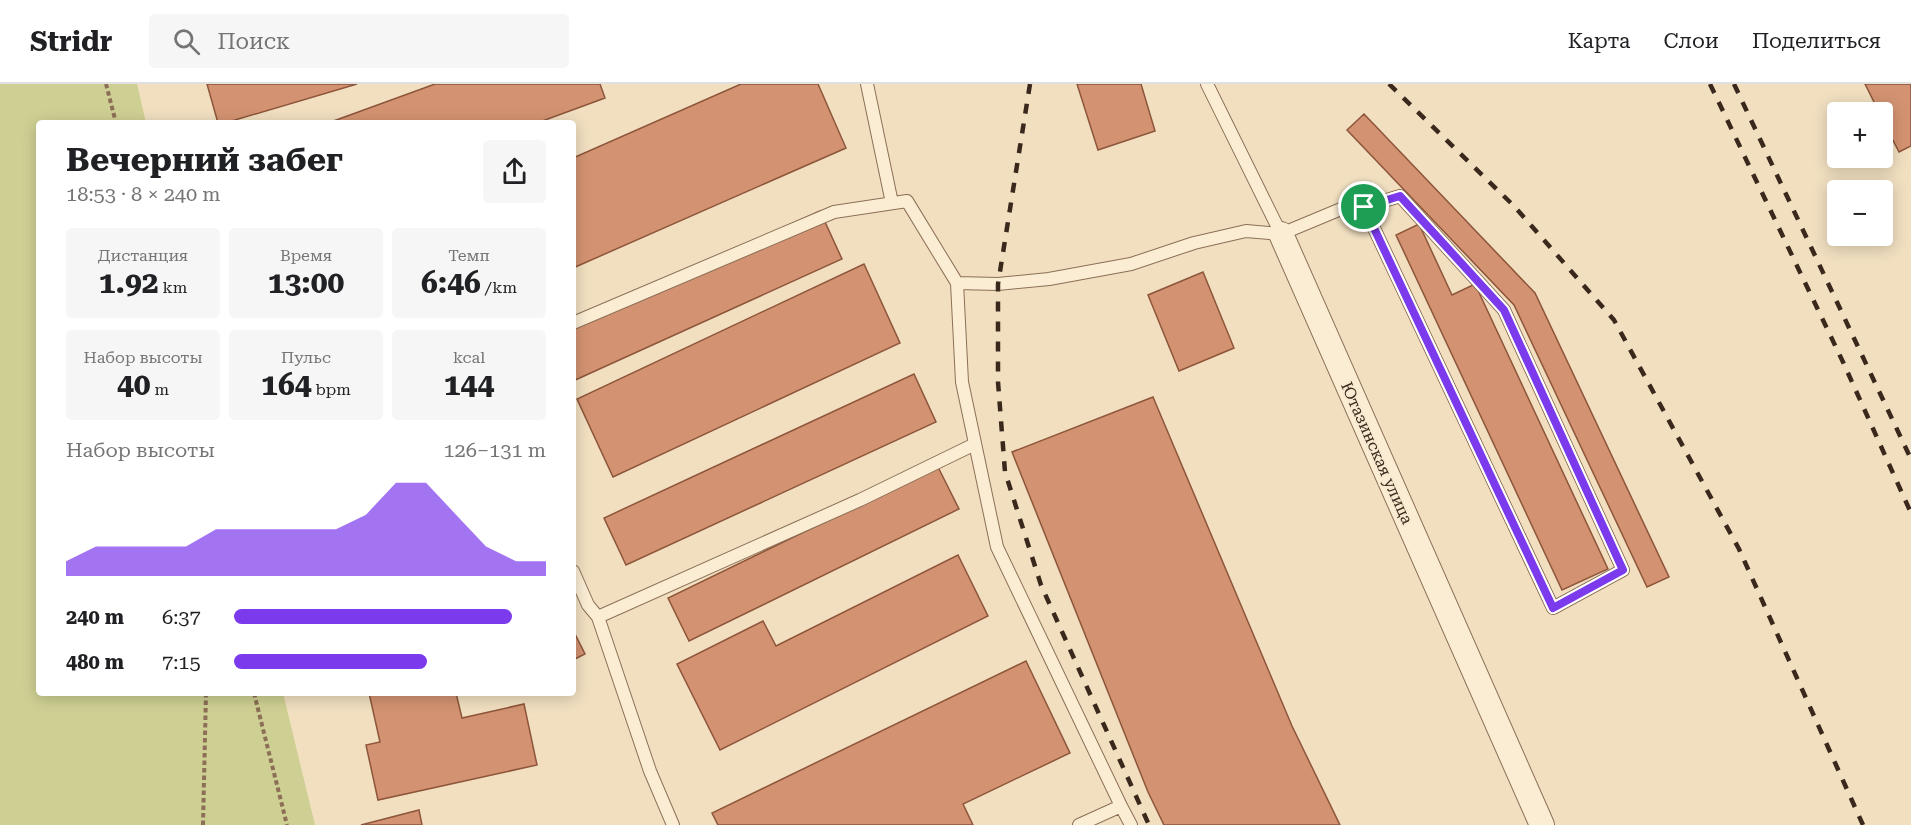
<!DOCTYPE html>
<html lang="ru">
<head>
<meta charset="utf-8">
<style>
	body { margin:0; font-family:"Roboto Serif",serif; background:#f6f6f6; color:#202124; height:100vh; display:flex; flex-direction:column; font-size:22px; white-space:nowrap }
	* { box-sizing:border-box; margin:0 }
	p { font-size:20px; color:#757577 }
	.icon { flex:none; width:33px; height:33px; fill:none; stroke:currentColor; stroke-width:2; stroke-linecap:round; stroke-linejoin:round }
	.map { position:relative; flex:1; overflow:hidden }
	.drawer { position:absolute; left:36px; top:36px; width:540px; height:576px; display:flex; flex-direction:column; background:#fff; border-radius:6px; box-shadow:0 3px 15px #0003 }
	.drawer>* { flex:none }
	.controls { position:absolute; left:1827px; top:18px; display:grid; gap:12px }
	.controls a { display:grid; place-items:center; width:66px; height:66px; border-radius:6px; background:#fff; box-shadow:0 3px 15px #0003; font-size:30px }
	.pin { position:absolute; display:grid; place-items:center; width:51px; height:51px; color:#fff; margin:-26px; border:3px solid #fff; border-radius:50%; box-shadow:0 2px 6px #0007 }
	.round { display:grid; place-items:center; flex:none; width:63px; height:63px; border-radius:6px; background:#f6f6f6 }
	.headline { display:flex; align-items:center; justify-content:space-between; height:102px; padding:0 30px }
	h1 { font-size:33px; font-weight:700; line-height:45px }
	.stats { display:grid; grid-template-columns:repeat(3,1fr); gap:9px; height:102px; padding:6px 30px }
	.stats div { display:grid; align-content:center; border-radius:6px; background:#f6f6f6; text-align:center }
	.stats b { font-size:30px; font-weight:700 }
	.stats small { font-size:16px; font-weight:400 }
	.stats p { font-size:16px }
	.chart { height:168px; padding:12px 30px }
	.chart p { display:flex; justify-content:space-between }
	.chart svg { width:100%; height:108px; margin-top:6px; fill:#7c3aed; opacity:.7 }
	ul { padding:0 30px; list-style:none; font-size:20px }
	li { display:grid; grid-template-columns:96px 72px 1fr; align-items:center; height:45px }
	li i { height:15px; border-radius:8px; background:#7c3aed }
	header { display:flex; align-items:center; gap:36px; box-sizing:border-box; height:84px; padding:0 30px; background:#fff; border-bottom:2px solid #e0e0e0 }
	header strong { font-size:28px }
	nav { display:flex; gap:33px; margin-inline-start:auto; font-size:21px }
	.search { width:420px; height:54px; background:#f6f6f6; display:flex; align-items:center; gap:15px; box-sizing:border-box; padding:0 21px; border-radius:6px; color:#757577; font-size:22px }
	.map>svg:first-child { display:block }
	.green { fill:#ced093 }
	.building { fill:#d39372; stroke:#8d553a; stroke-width:1.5 }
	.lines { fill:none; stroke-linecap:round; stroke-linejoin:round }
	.service-casing { stroke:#8c6f56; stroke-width:14 }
	.minor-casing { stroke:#8c6f56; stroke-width:26 }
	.path { stroke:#8c6f56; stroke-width:4; stroke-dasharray:4.5 3; stroke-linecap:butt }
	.service { stroke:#fbedd4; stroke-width:12 }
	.minor { stroke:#fbedd4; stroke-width:24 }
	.rail { stroke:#3a281c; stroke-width:4.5; stroke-dasharray:10 10; stroke-linecap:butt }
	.route-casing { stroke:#fff; stroke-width:12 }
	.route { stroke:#7c3aed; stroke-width:8 }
	.labels { text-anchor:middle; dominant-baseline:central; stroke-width:4.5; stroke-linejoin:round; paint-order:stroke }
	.street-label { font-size:16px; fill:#3a281c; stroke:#f8ead0 }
</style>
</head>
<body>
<header>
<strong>Stridr</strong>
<div class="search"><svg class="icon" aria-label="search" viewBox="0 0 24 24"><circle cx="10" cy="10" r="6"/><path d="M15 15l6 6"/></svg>Поиск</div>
<nav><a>Карта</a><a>Слои</a><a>Поделиться</a></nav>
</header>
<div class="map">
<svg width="1911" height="741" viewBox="0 0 1911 741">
	<rect width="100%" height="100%" fill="#f1dfc0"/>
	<path class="green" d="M0 0H137L146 39H39V609H283L315 741H0Z"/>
	<path class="building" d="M207 0H357L225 39H218Z
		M435 0H600L605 14 537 39H328Z
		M741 0H818L846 64 573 184V74Z
		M1077 0H1141L1155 47 1098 66Z
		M1865 0H1911V62L1899 68 1882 35V28H1879Z
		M1364 30 1535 209 1669 493 1647 503 1514 221 1347 46Z
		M820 127 842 175 573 297V239Z
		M1419 140 1452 211 1475 200 1608 485 1562 506 1396 151Z
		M864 180 900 259 613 393 577 315Z
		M1203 188 1234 264 1179 287 1148 211Z
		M914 290 936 338 626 481 604 434Z
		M1153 313 1292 642 1340 741H1164L1148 708 1012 368Z
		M938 383 959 425 689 557 668 514Z
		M958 471 988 532 720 666 677 580 763 537 776 562Z
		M573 546 585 570 573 576Z
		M1026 577 1070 669 963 720 973 741H718L712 729Z
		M369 609H456L462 634 524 620 537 681 378 716 366 661 380 658Z
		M419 726 422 741H361Z"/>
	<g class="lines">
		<defs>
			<path id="service" d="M867 0 892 119
				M1207 0 1281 150
				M957 199 962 298 997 463 1121 722 1079 741
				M573 239 834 128 907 117 957 199 998 200 1049 195 1131 180 1194 159 1246 147 1281 150 1341 125 1364 123 1553 524 1623 486 1504 226 1400 112 1364 123
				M573 487 588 521 598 533 650 687 673 741
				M598 533 860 416 975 360
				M1121 722 1131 741"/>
			<path id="minor" d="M1281 150 1542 741"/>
		</defs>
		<use href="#service" class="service-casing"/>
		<use href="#minor" class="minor-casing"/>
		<path class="path" d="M106 0 116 39
			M254 609 287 741
			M203 741 206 609"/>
		<use href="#service" class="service"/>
		<use href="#minor" class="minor"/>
		<path class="rail" d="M1030 0 998 200V298L1005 388 1041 501 1149 741
			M1389 0 1514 122 1614 236 1739 465 1863 741
			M1710 0 1843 278 1911 429
			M1734 0 1911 375"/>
	</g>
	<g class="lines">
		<defs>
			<path id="route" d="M1400 112 1504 226 1623 486 1553 524 1364 123Z"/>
		</defs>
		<use href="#route" class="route-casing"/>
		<use href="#route" class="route"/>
	</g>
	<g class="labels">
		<g class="street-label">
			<text transform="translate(1377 369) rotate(66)">Ютазинская улица</text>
		</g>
	</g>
</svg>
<div class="controls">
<a>+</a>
<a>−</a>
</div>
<div class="pin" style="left:1364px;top:123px;background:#1e9e55"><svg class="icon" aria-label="arrive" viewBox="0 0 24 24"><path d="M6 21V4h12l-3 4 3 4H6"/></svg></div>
<section class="drawer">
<div class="headline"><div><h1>Вечерний забег</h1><p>18:53 · 8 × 240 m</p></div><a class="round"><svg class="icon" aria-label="share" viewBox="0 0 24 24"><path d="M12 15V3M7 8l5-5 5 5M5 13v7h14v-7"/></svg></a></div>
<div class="stats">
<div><p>Дистанция</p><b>1.92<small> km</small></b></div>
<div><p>Время</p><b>13:00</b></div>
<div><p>Темп</p><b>6:46<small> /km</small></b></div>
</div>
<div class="stats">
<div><p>Набор высоты</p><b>40<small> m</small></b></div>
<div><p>Пульс</p><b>164<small> bpm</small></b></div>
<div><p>kcal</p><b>144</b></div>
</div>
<div class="chart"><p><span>Набор высоты</span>126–131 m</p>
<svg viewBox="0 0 160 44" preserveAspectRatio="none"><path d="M0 44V38L10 32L20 32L30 32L40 32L50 25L60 25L70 25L80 25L90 25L100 19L110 6L120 6L130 19L140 32L150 38L160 38V44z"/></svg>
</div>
<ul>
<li><b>240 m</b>6:37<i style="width:89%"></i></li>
<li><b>480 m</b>7:15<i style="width:62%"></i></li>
</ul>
</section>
</div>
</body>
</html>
